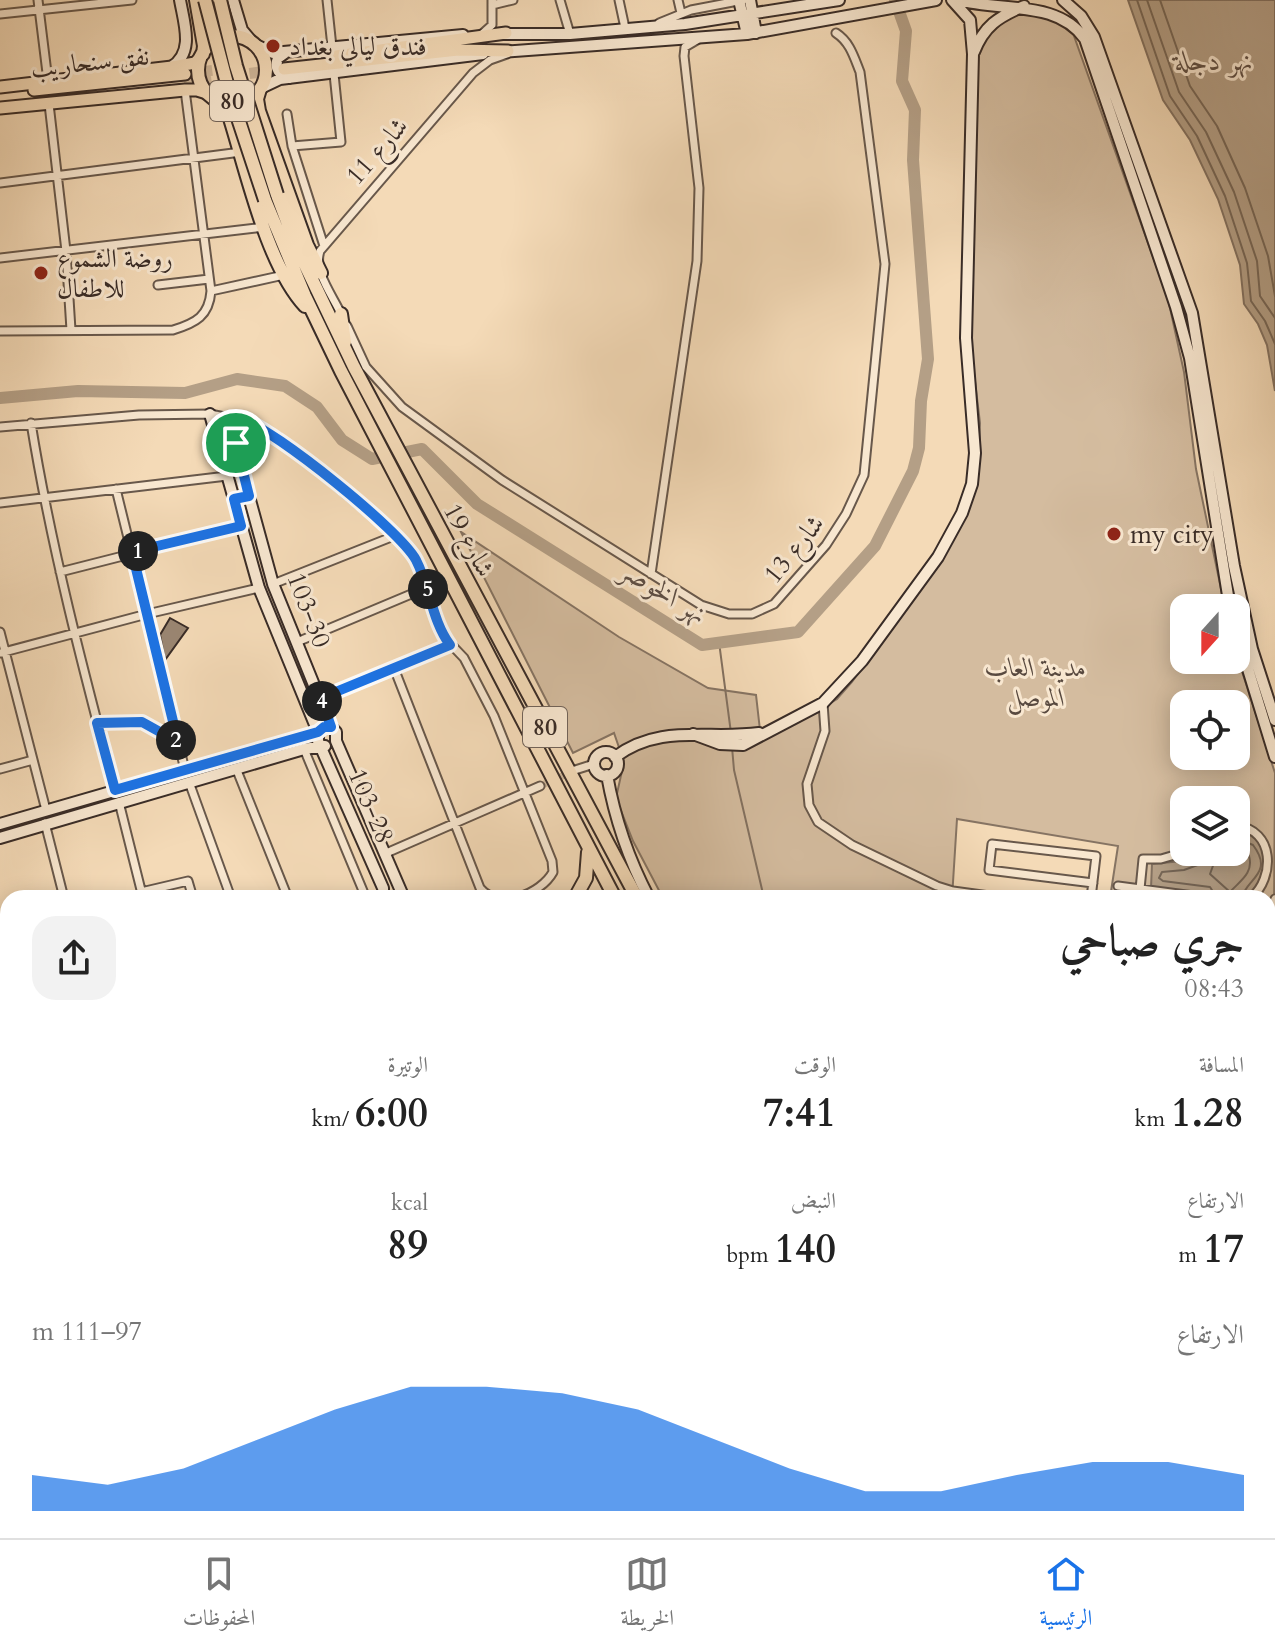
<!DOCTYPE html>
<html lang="ar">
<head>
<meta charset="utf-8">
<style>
	body { margin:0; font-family:Cardo,Amiri,serif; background:#f2f2f2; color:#222; direction:rtl; height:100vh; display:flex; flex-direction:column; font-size:30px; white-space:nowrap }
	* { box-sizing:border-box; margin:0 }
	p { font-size:26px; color:#767676 }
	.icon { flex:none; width:44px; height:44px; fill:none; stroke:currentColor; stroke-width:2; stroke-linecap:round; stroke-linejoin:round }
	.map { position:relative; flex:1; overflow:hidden; direction:ltr }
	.panel { position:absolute; left:0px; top:890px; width:1276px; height:648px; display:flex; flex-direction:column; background:#fff; border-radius:24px 24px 0 0; box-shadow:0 4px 20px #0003; direction:rtl }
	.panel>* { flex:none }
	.needle { width:52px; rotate:201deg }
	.tools { position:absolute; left:1170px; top:594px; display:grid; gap:16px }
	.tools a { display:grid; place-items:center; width:80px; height:80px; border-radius:16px; background:#fff; box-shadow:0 4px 20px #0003; font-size:40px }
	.pin { position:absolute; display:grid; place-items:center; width:68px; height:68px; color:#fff; margin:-34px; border:4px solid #fff; border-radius:50%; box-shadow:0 2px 8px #0007 }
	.km { position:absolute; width:40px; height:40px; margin:-20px; border-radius:50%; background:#222; color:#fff; font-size:22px; line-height:40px; text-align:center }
	.round { display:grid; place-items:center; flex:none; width:84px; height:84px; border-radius:24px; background:#f2f2f2 }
	.head { display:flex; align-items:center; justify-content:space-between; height:136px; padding:0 32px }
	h1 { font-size:44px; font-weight:600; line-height:60px }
	.stats { display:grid; grid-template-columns:repeat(3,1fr); gap:12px; height:136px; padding:8px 32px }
	.stats div { display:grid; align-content:center }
	.stats b { font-size:40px; font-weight:600 }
	.stats small { font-size:22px; font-weight:400 }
	.stats p { font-size:22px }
	.chart { height:224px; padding:16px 32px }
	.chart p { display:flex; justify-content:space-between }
	.chart svg { width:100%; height:144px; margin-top:8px; fill:#1a73e8; opacity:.7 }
	.tabs { display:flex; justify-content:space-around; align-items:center; height:112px; border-top:2px solid #e0e0e0; background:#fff; font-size:22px; color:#767676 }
	.tabs a { display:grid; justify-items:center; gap:4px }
	.tabs .on { color:#1a73e8 }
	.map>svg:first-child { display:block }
	.green { fill:#d4bc9f; stroke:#867463; stroke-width:2; fill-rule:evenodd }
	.water { fill:#b49f86; stroke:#837160; stroke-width:2 }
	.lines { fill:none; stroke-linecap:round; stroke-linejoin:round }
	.shore { stroke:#766656; stroke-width:2 }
	.stream { stroke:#837160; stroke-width:2 }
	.river { stroke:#b49f86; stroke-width:12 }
	.building { fill:#9a8672; stroke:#392c27; stroke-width:2 }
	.street-tunnel { stroke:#cfb79a; stroke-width:7; stroke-dasharray:7 3.5; stroke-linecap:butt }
	.primary-tunnel { stroke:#cfb79a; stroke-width:11; stroke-dasharray:11 5.5; stroke-linecap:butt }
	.street-casing { stroke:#68584b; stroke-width:11 }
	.secondary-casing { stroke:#392c27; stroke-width:14 }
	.primary-casing { stroke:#392c27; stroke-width:15 }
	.highway-casing { stroke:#392c27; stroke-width:16 }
	.street { stroke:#f8e7d0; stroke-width:7 }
	.secondary { stroke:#f8e7d0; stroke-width:10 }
	.primary { stroke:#f4dab7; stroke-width:11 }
	.highway { stroke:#f4dab7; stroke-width:12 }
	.highway-bridge-casing { stroke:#392c27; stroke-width:16; stroke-linecap:butt }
	.highway-bridge { stroke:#f4dab7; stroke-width:12 }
	.route-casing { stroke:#fff; stroke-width:16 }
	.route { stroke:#1a73e8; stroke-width:10 }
	.poi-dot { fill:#8f2418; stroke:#f8e7d0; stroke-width:3 }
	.labels { text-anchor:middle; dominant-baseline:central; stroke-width:6; stroke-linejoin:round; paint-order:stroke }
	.shield { fill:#f8e7d0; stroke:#72645a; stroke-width:2 }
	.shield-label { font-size:24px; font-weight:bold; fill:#392c27 }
	.poi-label { font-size:26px; fill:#392c27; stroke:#f8e7d0; text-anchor:start }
	.street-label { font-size:26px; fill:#392c27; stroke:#f8e7d0 }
	.park-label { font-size:26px; font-style:italic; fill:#58493f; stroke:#f8e7d0 }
	.water-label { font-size:28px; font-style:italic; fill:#5e4e44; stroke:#f8e7d0 }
</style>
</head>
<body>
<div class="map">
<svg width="1275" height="1538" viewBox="0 0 1275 1538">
	<rect width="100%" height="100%" fill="#f4dab7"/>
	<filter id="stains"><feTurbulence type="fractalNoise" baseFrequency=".0025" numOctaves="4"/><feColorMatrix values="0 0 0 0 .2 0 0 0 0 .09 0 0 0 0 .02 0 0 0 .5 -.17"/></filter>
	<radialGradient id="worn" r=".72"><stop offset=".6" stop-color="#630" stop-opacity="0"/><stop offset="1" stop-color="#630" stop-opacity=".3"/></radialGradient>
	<path class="green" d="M1040 8 1058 12 1069 22 1168 299 1184 372 1196 469 1225 608H1184V660H1236V653L1275 773 1273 1051 1268 1052V898H1110L1118 846 957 819 952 898H663L633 841 616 798 624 762 614 733 573 753 461 532 619 637 708 688 756 695 761 739 808 717 837 699 852 682 948 549 979 458 980 423 970 339 978 56C989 20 1004 13 1040 8ZM1184 704H1236V756H1184ZM1184 800H1236V852H1184Z
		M838 1530H917L915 1538H843Z
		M973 1530H1060L1057 1538H977Z"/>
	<path class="water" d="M1128 0H1275V391L1267 345 1258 324 1244 304 1240 265 1218 199 1190 140 1163 100Z
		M1236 831 1249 833 1264 846 1265 879 1249 895 1241 897 1151 888 1152 864 1192 860 1203 852H1236Z"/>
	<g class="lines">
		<path class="shore" d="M1137 0 1170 96 1197 136 1225 196 1247 263 1251 301 1265 321 1275 344
			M1147 0 1179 92 1206 132 1234 192 1257 261 1260 296 1275 318
			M1160 0 1190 86 1217 126 1245 188 1268 256 1275 296
			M1236 838 1253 845C1275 874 1245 879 1242 898
			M1208 852 1203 863 1184 870 1162 872 1159 878 1163 881 1210 887 1217 898
			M1218 852 1210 874 1230 892C1240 881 1254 873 1249 856L1236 848"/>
		<path class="stream" d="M719 642 731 733
			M732 747 734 770 764 898"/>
		<path class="river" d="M0 398 78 391 185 393 237 379 285 386 317 407 342 440 372 459 422 449 477 504 702 645 798 632 875 546 913 471 919 448 921 401 928 359 913 160 915 110 902 81 906 31 895 0"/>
	</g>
	<path class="building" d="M170 618 188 628 165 660 160 635Z"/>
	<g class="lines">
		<path class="street-tunnel" d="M540 786 571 772"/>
		<path class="primary-tunnel" d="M185 74 223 69
			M184 82 284 69"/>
		<defs>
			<path id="street" d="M38 0 48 81
				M327 0 332 47
				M560 0 570 34
				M619 0 625 28
				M678 0 681 13
				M492 5 513 0
				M0 14 132 0
				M659 23 691 10 743 0
				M483 33 492 25V0
				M49 104 66 251 71 330
				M287 114 292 146 324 246
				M292 146 341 142 334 74
				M0 183 241 152
				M0 258 264 227
				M158 285 209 279
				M211 291 284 275
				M341 314C333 296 313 271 320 251L473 73 490 60 507 54
				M347 326 366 367 402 407 502 480 701 605 729 614H752L774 604 826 545 846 514 864 475 885 264 860 72C854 57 850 42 836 33
				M0 331 173 330C196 323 209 316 211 291L185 90
				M31 423C51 547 83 669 115 790
				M0 427 139 415 210 414 249 422 278 437 376 519 413 555 428 587 444 637 464 658 494 716 552 861 553 872C541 894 499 911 480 888L394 668
				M116 489 185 770
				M0 503 227 476
				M60 572 241 526
				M651 574 697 261 699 188 684 56 685 47 697 40
				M273 584 394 536
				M0 632 46 810
				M297 642 428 587
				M0 653 147 614 259 588
				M321 698 450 645
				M823 703 825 731 807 784 809 805 818 822 852 845 937 886 953 891 1004 898
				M97 723 142 722 178 742
				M304 749 366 898
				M236 768 288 898
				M0 769 33 760
				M575 770 594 764
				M189 782 231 898
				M119 802 143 898
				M45 823 64 898
				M1236 826C1275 829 1275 878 1251 898
				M384 854 540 786
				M1118 886 1209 898
				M1140 889 1143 859H1161L1185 852
				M141 892 188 881 193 898
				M1091 898 1096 856 992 844 989 870 1093 883
				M1268 913 1275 899
				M0 947 8 983
				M1268 1056 1275 1055
				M0 1075 8 1073
				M1268 1090H1275
				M0 1129 8 1127
				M0 1280 8 1278
				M0 1296 8 1294
				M0 1339 8 1373
				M0 1406 8 1404
				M117 1530 119 1538
				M195 1530 197 1538
				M314 1530 316 1538
				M465 1530 467 1538
				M828 1530 833 1538
				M7 1538 40 1530
				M514 1538 515 1530"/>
			<path id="secondary" d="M233 0 242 30 253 43
				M739 0 747 34
				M750 0 756 33
				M957 0C1005 12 1057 0 1085 39L1176 307 1190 358 1230 608
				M1063 0 1081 16 1094 37 1192 313 1234 566 1252 649 1275 720
				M499 34H570L685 24 839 0
				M256 45 273 53 463 35
				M502 52 747 34 936 0
				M974 52C984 26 998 17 1024 6
				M285 53 278 58C274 68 279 76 290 78
				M171 67C195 53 184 23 180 0
				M261 88 280 79 483 54
				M210 414 259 588 318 732V741L383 888V898
				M242 419 237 432 236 449 273 584 331 727 336 732V741L404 898
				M1236 630 1275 757
				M693 734 720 744 743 745 823 703 862 661 938 557 962 513 972 484 975 453 966 338 973 54 970 20 952 0
				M594 764a12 12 0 1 1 24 0a12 12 0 1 1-24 0Z
				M615 757C660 723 708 740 759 733
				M607 775C615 820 628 858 649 898
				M0 824 318 732 322 728
				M0 838 304 749 325 746
				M0 1009 8 1006
				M0 1021 8 1019
				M1268 1275 1275 1271"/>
			<path id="primary" d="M336 56 506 33
				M284 69 458 50 508 51
				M0 87 172 67 195 63 201 57
				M34 90 185 74
				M0 108 185 90H197L210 94"/>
			<path id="highway" d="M196 0 204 46 203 54
				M198 70a34 34 0 1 1 68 0a34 34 0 1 1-68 0Z
				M260 89 257 99 259 111 307 245 321 273
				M219 101 228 112C246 168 266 264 305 306
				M277 195 297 248 354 367 637 898
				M265 200 305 296 341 371 615 898
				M341 314 345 342
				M575 898 586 878 588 852
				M1268 1302 1275 1299
				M1268 1324 1275 1320
				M952 1530 955 1538
				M1083 1538 1087 1530"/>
		</defs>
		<use href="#street" class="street-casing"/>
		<use href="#secondary" class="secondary-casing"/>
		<use href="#primary" class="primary-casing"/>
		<use href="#highway" class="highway-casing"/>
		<use href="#street" class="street"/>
		<use href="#secondary" class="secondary"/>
		<use href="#primary" class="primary"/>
		<use href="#highway" class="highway"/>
		<defs>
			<path id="highway-bridge" d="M205 0 229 91 265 200
				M220 0 236 66 277 195
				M932 1538 935 1530"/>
		</defs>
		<use href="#highway-bridge" class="highway-bridge-casing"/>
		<use href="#highway-bridge" class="highway-bridge"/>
	</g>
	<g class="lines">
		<defs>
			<path id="route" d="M242 419C275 430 400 530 416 560 430 587 432 621 450 645L321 698 331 727H324L318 732 115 790 97 723 142 722 178 742 132 552 241 526 234 499 249 496 236 443Z"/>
		</defs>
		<use href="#route" class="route-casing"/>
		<use href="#route" class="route"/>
	</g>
	<g class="poi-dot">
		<circle cx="273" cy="46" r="8"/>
		<circle cx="41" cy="273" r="8"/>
		<circle cx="1114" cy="534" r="8"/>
	</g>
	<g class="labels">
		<g class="shield">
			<rect x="210" y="81" width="44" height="40" rx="6"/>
			<rect x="523" y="707" width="44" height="40" rx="6"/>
		</g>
		<g class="shield-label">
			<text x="232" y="101">80</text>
			<text x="545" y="727">80</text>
		</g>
		<g class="poi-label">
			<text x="289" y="46">فندق ليالي بغداد</text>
			<text x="57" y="258">روضة الشموع<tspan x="57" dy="30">للاطفال</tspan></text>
			<text x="1130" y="534">my city</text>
		</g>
		<g class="street-label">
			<text transform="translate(90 62) rotate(-6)">نفق سنحاريب</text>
			<text transform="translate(377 151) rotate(-49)">شارع 11</text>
			<text transform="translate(469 540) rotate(62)">شارع 19</text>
			<text transform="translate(794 549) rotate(-51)">شارع 13</text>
			<text transform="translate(309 610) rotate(69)">103-30</text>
			<text transform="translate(371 806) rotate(67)">103-28</text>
		</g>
		<g class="park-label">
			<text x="1036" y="667">مدينة العاب<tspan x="1036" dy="30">الموصل</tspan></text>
		</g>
		<g class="water-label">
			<text x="1214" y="61">نهر دجلة</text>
			<text transform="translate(664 592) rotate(31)">نهر الخوصر</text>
		</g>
	</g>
	<rect width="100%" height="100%" filter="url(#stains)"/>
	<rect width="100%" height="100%" fill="url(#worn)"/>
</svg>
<div class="tools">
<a><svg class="needle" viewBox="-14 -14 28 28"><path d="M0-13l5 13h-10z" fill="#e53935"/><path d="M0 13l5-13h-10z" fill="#767676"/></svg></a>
<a><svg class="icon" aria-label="locate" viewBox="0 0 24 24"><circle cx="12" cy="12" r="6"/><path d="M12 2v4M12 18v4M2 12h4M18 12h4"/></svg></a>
<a><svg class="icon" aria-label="layers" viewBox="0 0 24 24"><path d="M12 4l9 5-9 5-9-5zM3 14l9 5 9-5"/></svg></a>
</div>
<div class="pin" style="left:236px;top:443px;background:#1e9e55"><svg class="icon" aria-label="arrive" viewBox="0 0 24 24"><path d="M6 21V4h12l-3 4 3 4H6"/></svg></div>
<b class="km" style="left:138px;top:551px">1</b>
<b class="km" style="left:176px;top:740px">2</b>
<b class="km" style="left:322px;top:701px">4</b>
<b class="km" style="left:428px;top:589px">5</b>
<section class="panel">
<div class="head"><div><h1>جري صباحي</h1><p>08:43</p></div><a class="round"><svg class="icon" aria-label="share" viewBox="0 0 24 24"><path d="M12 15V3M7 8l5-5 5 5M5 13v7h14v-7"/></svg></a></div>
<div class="stats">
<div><p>المسافة</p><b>1.28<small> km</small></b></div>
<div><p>الوقت</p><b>7:41</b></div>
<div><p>الوتيرة</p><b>6:00<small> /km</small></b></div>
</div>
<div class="stats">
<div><p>الارتفاع</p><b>17<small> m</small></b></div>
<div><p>النبض</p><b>140<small> bpm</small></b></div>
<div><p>kcal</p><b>89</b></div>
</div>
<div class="chart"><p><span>الارتفاع</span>97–111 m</p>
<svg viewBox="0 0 160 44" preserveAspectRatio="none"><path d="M0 44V33L10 36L20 31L30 22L40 13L50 6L60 6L70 8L80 13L90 22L100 31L110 38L120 38L130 33L140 29L150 29L160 33V44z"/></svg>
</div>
</section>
</div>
<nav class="tabs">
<a class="on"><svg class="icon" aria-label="home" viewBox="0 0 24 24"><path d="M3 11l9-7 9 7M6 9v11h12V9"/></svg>الرئيسية</a>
<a><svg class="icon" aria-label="map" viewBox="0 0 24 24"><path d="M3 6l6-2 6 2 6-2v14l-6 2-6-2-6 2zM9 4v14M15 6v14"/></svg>الخريطة</a>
<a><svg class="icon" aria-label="saved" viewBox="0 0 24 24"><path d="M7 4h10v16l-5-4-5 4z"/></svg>المحفوظات</a>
</nav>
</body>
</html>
